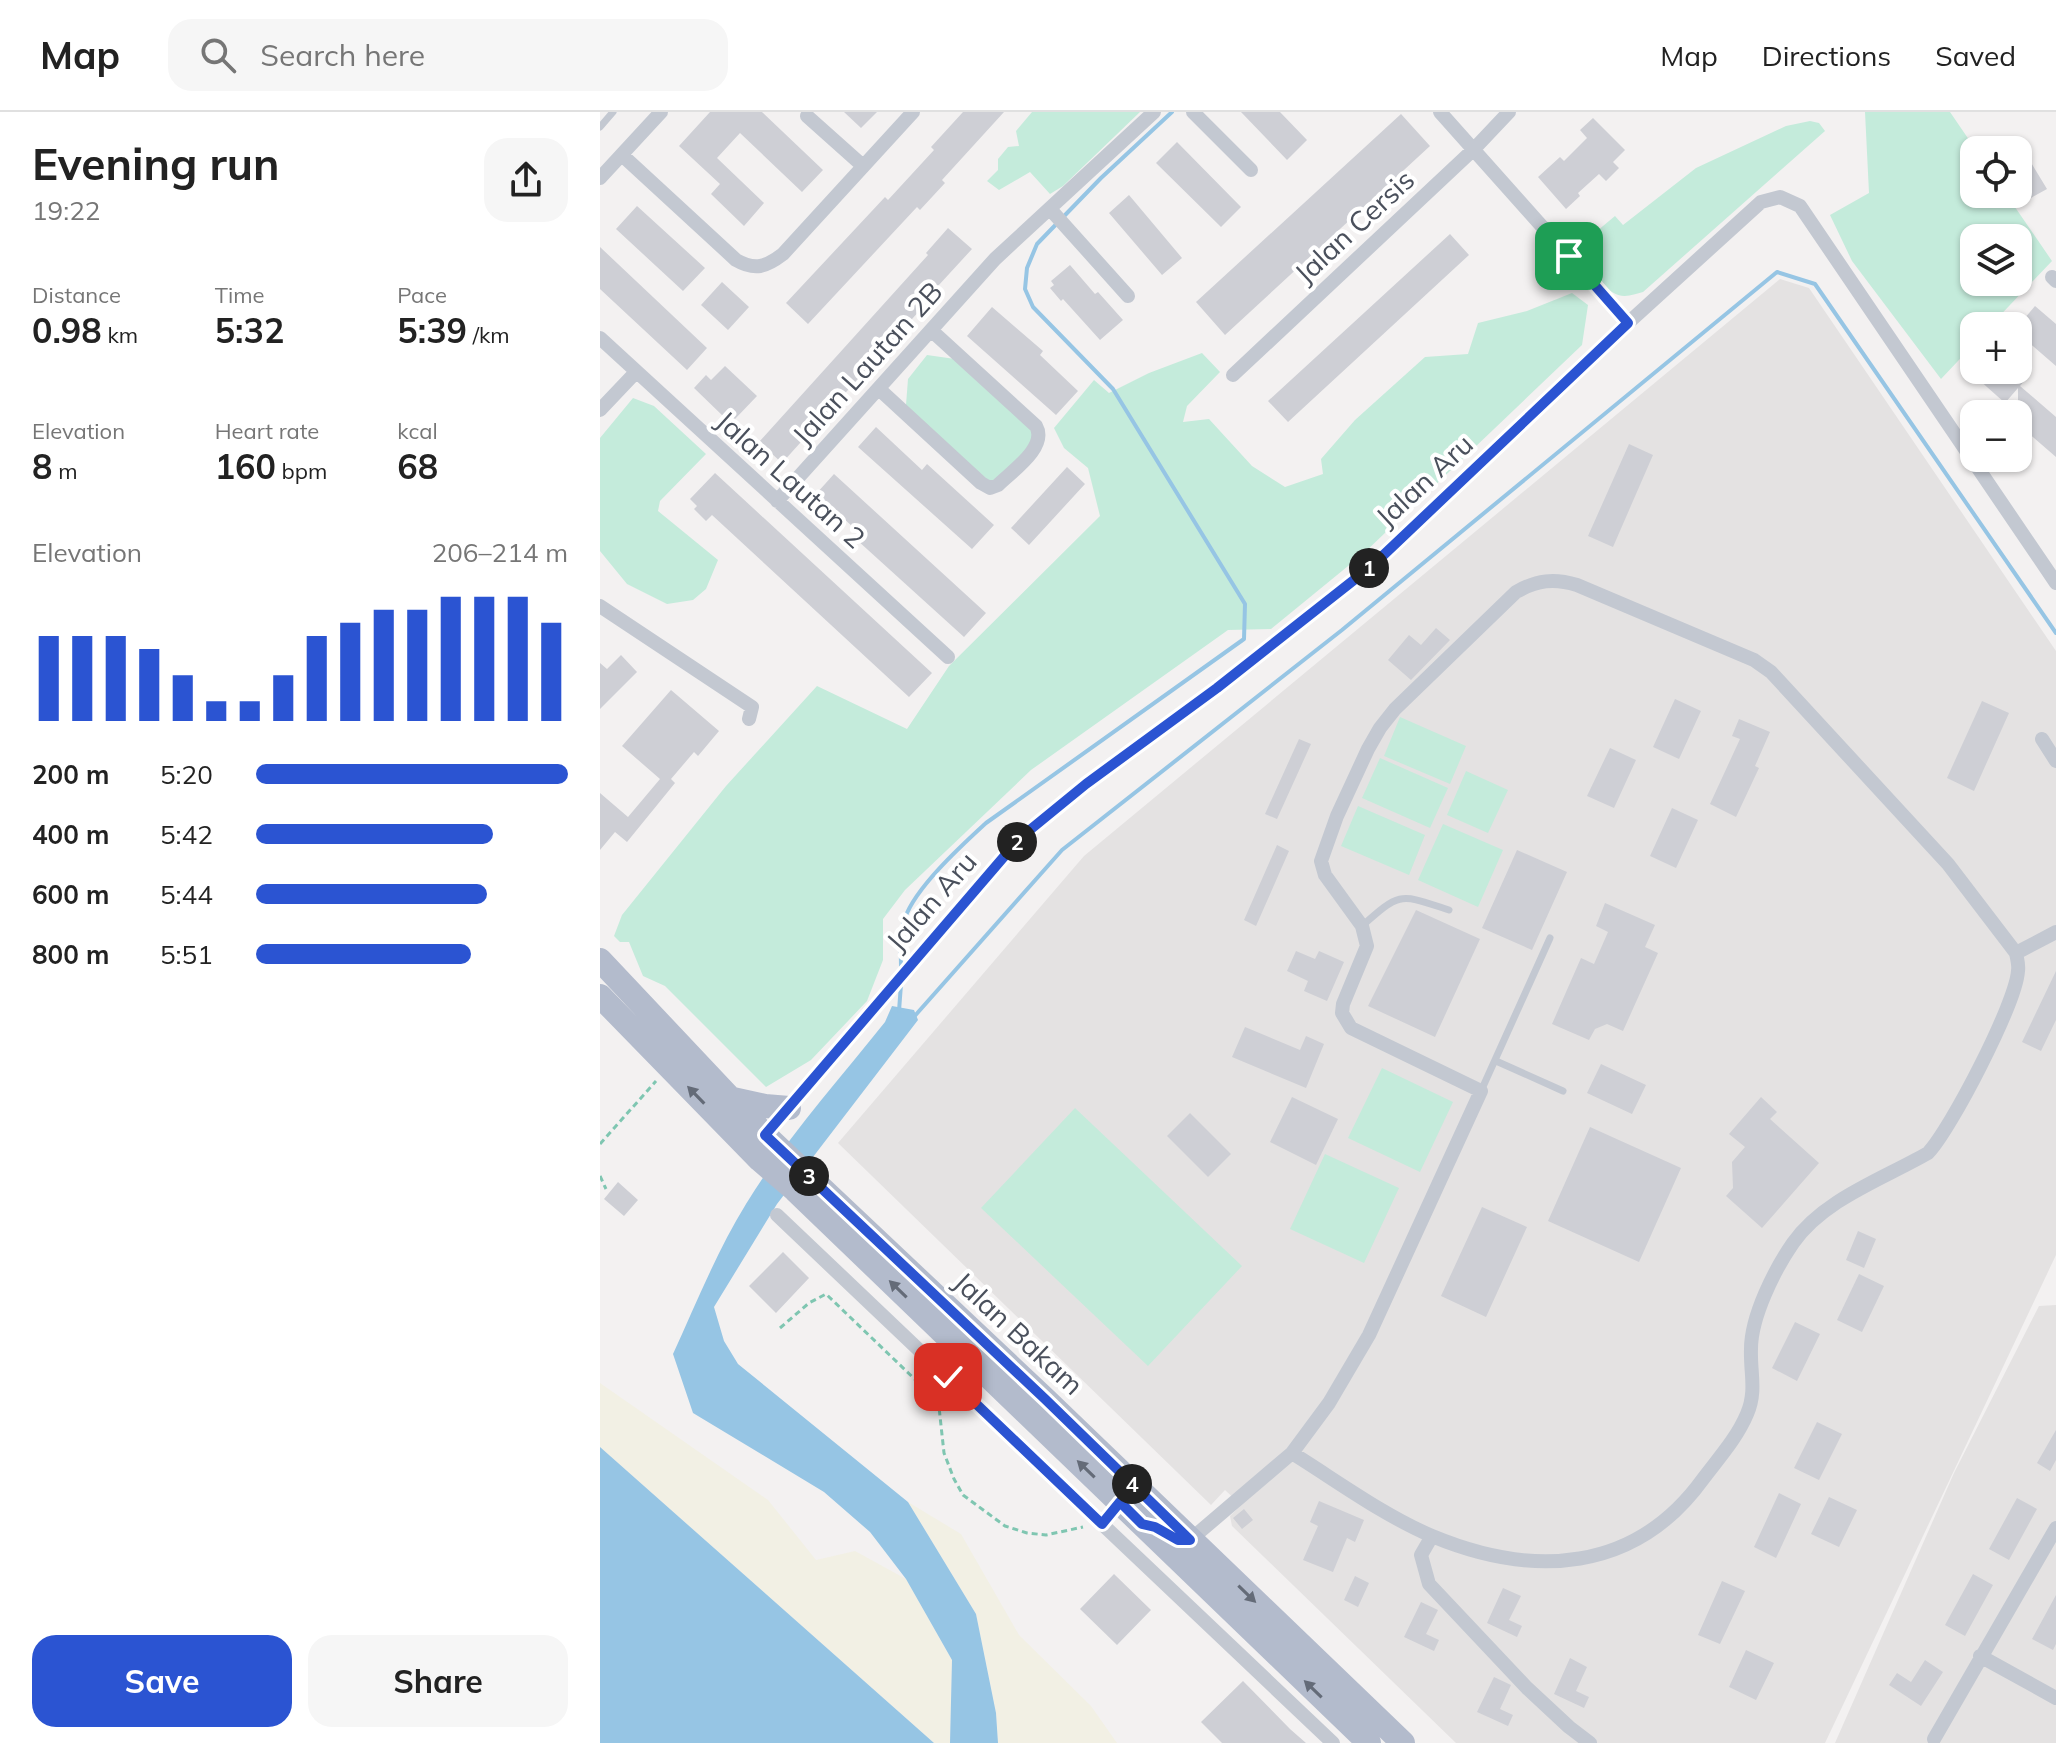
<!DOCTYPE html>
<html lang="en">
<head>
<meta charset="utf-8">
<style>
	body { margin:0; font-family:Mulish,sans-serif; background:#f6f6f6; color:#222; height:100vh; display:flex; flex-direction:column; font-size:30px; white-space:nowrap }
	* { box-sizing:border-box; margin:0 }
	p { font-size:26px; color:#767676 }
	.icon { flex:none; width:44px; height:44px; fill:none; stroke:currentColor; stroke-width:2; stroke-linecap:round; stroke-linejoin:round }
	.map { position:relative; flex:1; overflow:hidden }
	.side { display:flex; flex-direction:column; background:#fff; width:600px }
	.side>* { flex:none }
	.tools { position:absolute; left:1360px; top:24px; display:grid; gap:16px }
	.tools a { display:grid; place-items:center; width:72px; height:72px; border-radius:16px; background:#fff; box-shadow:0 2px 6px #0004; font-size:40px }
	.pin { position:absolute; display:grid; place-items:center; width:68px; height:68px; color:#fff; margin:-34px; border-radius:16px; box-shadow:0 4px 12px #0006 }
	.km { position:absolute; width:40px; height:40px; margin:-20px; border-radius:50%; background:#222; color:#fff; font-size:22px; line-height:40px; text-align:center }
	.round { display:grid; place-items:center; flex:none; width:84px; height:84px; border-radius:24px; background:#f6f6f6 }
	.summary { display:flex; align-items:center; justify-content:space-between; height:136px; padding:0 32px }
	h1 { font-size:44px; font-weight:700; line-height:60px }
	.stats { display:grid; grid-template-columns:repeat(3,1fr); gap:12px; height:136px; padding:8px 32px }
	.stats div { display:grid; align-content:center }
	.stats b { font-size:34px; font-weight:700 }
	.stats small { font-size:22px; font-weight:400 }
	.stats p { font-size:22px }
	.chart { height:224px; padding:16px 32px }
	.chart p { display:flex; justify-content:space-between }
	.chart svg { width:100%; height:144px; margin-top:8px; stroke:#2b54d2; stroke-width:6 }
	.action { display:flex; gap:16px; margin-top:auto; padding:16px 32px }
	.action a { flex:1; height:92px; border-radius:24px; background:#2b54d2; color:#fff; font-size:32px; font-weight:700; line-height:92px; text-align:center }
	.action a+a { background:#f6f6f6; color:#222 }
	ul { padding:0 32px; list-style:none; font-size:26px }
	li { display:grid; grid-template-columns:128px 96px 1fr; align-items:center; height:60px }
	li i { height:20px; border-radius:10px; background:#2b54d2 }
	header { display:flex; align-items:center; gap:48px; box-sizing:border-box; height:112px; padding:0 40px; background:#fff; border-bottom:2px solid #e0e0e0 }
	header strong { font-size:38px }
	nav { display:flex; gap:44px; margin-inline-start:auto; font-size:28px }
	.search { width:560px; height:72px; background:#f6f6f6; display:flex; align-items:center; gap:20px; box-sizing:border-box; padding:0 28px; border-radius:24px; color:#767676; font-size:30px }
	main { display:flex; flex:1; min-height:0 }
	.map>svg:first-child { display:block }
	.education { fill:#e4e2e2 }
	.green { fill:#c4ebdb; fill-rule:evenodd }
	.sand { fill:#f2f0e4 }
	.water { fill:#96c5e4 }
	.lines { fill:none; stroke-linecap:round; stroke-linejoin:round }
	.stream { stroke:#96c5e4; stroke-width:4 }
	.building { fill:#cecfd5 }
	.path { stroke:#7fc6b1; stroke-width:3; stroke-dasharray:6 4; stroke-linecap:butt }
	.lane { stroke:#c3c8d1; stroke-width:7 }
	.street { stroke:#c3c8d1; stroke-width:14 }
	.primary { stroke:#b3bbcc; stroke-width:24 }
	.oneway { fill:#646b78 }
	.route-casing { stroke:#fff; stroke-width:16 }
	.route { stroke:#2b54d2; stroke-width:10 }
	.labels { text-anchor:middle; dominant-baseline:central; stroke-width:8; stroke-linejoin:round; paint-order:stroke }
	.street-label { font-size:28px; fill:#4a505c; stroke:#fff }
</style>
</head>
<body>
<header>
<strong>Map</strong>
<div class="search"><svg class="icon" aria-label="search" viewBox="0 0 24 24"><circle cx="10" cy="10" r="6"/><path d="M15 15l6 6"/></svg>Search here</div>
<nav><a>Map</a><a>Directions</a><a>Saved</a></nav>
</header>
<main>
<section class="side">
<div class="summary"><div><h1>Evening run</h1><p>19:22</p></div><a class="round"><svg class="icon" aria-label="share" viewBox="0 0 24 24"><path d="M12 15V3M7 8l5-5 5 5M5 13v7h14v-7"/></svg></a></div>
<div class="stats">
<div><p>Distance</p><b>0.98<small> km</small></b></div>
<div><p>Time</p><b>5:32</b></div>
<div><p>Pace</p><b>5:39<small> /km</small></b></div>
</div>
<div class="stats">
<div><p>Elevation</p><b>8<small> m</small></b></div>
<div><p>Heart rate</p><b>160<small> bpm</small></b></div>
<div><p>kcal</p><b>68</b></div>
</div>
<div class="chart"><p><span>Elevation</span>206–214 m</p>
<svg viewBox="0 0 160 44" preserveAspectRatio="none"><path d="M5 44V18M15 44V18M25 44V18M35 44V22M45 44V30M55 44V38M65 44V38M75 44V30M85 44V18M95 44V14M105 44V10M115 44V10M125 44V6M135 44V6M145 44V6M155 44V14"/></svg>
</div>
<ul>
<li><b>200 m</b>5:20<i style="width:100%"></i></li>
<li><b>400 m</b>5:42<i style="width:76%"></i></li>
<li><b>600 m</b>5:44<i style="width:74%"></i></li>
<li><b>800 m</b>5:51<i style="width:69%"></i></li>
</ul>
<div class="action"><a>Save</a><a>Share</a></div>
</section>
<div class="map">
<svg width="1456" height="1631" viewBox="0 0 1456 1631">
	<rect width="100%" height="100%" fill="#f3f1f1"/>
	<path class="education" d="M1180 167 1209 176 1456 539V1143L1225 1631H856L632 1414 630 1404 641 1393 625 1378 611 1393 238 1031 484 744Z
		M1456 1193V1631H1235L1354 1361 1439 1194Z"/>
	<path class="green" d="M432 0H540L463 74 450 82 430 60 399 78 387 69 398 58V47L408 35 419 34 416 19Z
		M1265 0H1350L1376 38H1374V82H1406L1452 149 1390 214H1374V232L1341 267 1252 149 1230 103 1269 81ZM1374 126H1418V170H1374Z
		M1210 9 1219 11 1225 19 1043 180C1033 183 1022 187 1012 180 1002 173 980 145 979 134L1015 104 1023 113 1096 56 1186 14Z
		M972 181 988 193 982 233 764 441 671 517 628 518 431 658 305 778 283 807V848L267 889 211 948 166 975 65 874 43 864 29 830H20L14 824 22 803 126 674 217 574 307 617 349 554 500 404 488 356 464 336 454 316 494 268 509 281 549 261 602 241 620 260 587 294 583 310 609 307 652 354 685 375 723 362 721 347 755 308 825 245 868 242 878 211 927 199Z
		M327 243 355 247 431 314 434 329 397 369 382 367 306 293 308 267Z
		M33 286 54 294 106 342 60 389 58 399 118 448 106 477 93 488 67 492 27 472 0 439V326Z
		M800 605 866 634 850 672 784 644Z
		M780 646 848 676 830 716 762 686Z
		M866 659 908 678 888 721 847 703Z
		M758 694 825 723 809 763 741 734Z
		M843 712 903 738 878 795 818 768Z
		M782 956 853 990 820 1060 748 1026Z
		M475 996 642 1154 548 1254 381 1096Z
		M725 1042 799 1076 764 1151 690 1117Z"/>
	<path class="sand" d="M0 1271 168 1388 216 1448 255 1439 306 1467 352 1548 350 1631H334L0 1335Z
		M308 1390 361 1422 419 1523 491 1594 517 1631H398L396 1600 376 1502Z"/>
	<path class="water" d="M292 894 314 898 318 908 177 1092 114 1195 124 1229 138 1252 308 1390 376 1502 396 1601 398 1631H350L352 1548 306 1467 270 1420 224 1380 93 1301 73 1242C96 1192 117 1139 146 1092 186 1027 237 970 285 910Z
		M0 1335 334 1631H0Z"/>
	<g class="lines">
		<path class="stream" d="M301 855C301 839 299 821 305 806 316 775 361 734 386 711L644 527 645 492 513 277 433 195 425 177 427 156 437 132 501 66 572 0
			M299 899 301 872
			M312 907 462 738 742 518 1177 160 1215 172 1456 521"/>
	</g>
	<path class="building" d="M110 0H162L223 58 202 80 140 21 117 46 164 91 144 114 111 82 120 72 79 34Z
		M244 0H277L261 16Z
		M363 0H404L342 68 345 71 320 98 317 95 208 212 186 191 285 85 288 88 334 38 331 35Z
		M641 0H680L707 28 687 48Z
		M801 2 830 34 625 223 596 190Z
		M993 6 1025 38 1013 50 1019 56 1006 69 999 62 978 81 980 84 966 97 938 65 960 45 964 49 987 26 980 18Z
		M1418 29 1447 77 1429 87 1418 69Z
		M577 30 641 95 621 115 556 51Z
		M529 83 582 146 562 163 509 101Z
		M37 94 105 156 83 179 16 117Z
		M348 116 372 137 338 174 340 176 182 351 159 330 328 143 326 141Z
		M850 122 869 143 688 310 668 289Z
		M0 135 107 236 87 258 0 177Z
		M470 153 495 182 498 180 523 208 500 228 463 187 461 189 450 176 454 173 451 169Z
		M122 170 149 195 128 218 101 193Z
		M1435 194 1456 212V254L1418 221V214Z
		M392 195 443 239 440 243 478 279 456 303 367 224Z
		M125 254 157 284 135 307 128 300 124 305 94 276 106 263 111 268Z
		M1386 258H1414L1425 268 1420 274 1456 305V345L1418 312V276L1405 291 1378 267Z
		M276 315 322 358 327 352 394 413 372 437 258 335Z
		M1029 332 1053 343 1013 435 988 424Z
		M467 355 485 372 429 433 411 416Z
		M115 361 332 561 309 585 112 403 106 409 94 397 97 394 90 387Z
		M234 362 386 501 364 525 257 428 262 423 216 382Z
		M836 516 850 528 811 568 788 548 809 523 821 533Z
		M21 543 37 560 0 597V551L7 557Z
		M71 578 119 619 98 644 94 640 71 667 75 671 27 730 15 720 0 738V681L28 705 60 667 22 634Z
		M1075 587 1101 599 1079 647 1053 635Z
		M1382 589 1409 601 1374 679 1347 666Z
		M1139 607 1170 620 1155 654 1159 656 1136 705 1110 692 1140 627 1132 624Z
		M699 627 711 632 677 707 665 702Z
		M1010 636 1036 648 1014 696 987 684Z
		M1072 696 1098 708 1076 756 1050 744Z
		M677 733 689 739 656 814 644 808Z
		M917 738 967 760 932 838 882 816Z
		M1005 791 1055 813 1045 835 1058 841 1023 919 1007 912 995 917 989 928 952 912 981 846 994 852 1008 820 996 814Z
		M816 798 880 827 835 925 768 894Z
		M696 839 715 847 719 839 744 850 727 889 704 879 708 869 687 859Z
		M1456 859V908L1441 939 1422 930Z
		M645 915 700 938 706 924 724 932 706 976 632 945Z
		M1001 952 1046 973 1032 1002 987 981Z
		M692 985 738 1007 716 1053 670 1030Z
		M1161 985 1177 1000 1170 1007 1219 1051 1162 1116 1126 1084 1133 1076 1132 1050 1145 1035 1129 1022Z
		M590 1001 631 1042 608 1065 567 1024Z
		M990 1015 1081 1056 1039 1150 948 1109Z
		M18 1070 38 1088 24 1104 4 1087Z
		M882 1095 927 1115 886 1205 841 1184Z
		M1258 1119 1276 1127 1264 1156 1246 1148Z
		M183 1140 209 1166 176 1201 149 1174Z
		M1259 1162 1284 1174 1262 1220 1237 1208Z
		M1195 1210 1220 1222 1197 1269 1172 1256Z
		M1217 1310 1242 1322 1219 1368 1194 1356Z
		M1456 1318V1348L1450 1359 1437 1351Z
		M1179 1381 1201 1392 1176 1446 1154 1435Z
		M1229 1385 1257 1398 1239 1435 1211 1422Z
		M1417 1386 1437 1397 1409 1448 1389 1437Z
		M719 1389 764 1408 755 1430 747 1426 733 1460 703 1448 718 1414 710 1410Z
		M644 1397 653 1408 642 1417 633 1406Z
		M514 1462 551 1498 517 1533 480 1497Z
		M1373 1462 1393 1473 1365 1524 1345 1513Z
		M755 1464 769 1471 758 1495 744 1488Z
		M1122 1469 1145 1479 1120 1532 1098 1523Z
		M903 1476 921 1484 909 1508 922 1514 917 1525 887 1511Z
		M1456 1483V1532L1453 1538 1432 1527Z
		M821 1490 838 1498 826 1522 839 1528 834 1539 804 1525Z
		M1146 1538 1174 1551 1156 1588 1129 1575Z
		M970 1546 987 1555 976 1579 989 1585 984 1596 954 1582Z
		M1325 1548 1343 1560 1321 1594 1289 1573 1297 1561 1311 1570Z
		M894 1565 911 1573 900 1597 913 1603 908 1614 877 1600Z
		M643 1569 690 1617 706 1631H622L601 1610Z"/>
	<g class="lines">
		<path class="path" d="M0 1032 56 969
			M0 1064 6 1077
			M180 1216 209 1191 226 1182 325 1277 339 1295 344 1341 354 1367 363 1383 405 1414 427 1421 446 1423 483 1415"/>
		<path class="lane" d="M0 15 13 0
			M762 814C801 779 800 782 849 798
			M896 949 963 979
			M881 979 950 826"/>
		<path class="street" d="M593 0 651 58
			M840 0 1028 211
			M207 4 263 54
			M22 43 136 148C155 159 166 155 183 142L313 0
			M0 66 61 0
			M450 97 528 184
			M1452 165 1456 169
			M0 226 348 545
			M633 263 874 37 909 0
			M279 277 381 371 390 376 398 373C412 359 448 335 436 314L332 219
			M0 298 36 260
			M177 389 395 147 554 0
			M0 494 152 595 149 607
			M1442 627 1456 649
			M1416 841 1456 820
			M165 1023 420 726 486 672 617 576 773 453 1028 211 1161 90 1180 85 1200 94 1456 471
			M177 1103 502 1412
			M520 1390 502 1412 733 1631
			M832 1424 821 1443 829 1472 927 1576 969 1615 990 1631
			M590 1428 692 1341 729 1291 769 1223 881 979 751 916 742 901 743 892 767 834 762 814 725 763 721 749 737 704 768 637 780 616 795 597 916 480C937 468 954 466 977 473L1154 548 1171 560 1348 752 1416 841C1417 846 1419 853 1418 859 1416 891 1351 1017 1328 1041 1283 1067 1224 1087 1193 1131 1175 1157 1151 1204 1151 1237 1150 1260 1157 1279 1147 1302 1137 1326 1118 1347 1103 1367 1035 1461 933 1466 832 1424 783 1403 737 1369 692 1341
			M1380 1544 1456 1586
			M1334 1627 1456 1416"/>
		<path class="primary" d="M0 848 165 1023 445 1287 803 1631
			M0 884 160 1048 195 1078 769 1631
			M133 987 165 994 189 996"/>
	</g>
	<defs><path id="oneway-solid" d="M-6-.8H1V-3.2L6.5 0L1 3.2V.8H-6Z" transform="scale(2)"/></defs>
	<g class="oneway">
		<use href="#oneway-solid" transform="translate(96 983) rotate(-134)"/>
		<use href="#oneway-solid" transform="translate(298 1177) rotate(-136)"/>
		<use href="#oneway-solid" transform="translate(486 1357) rotate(-136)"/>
		<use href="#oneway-solid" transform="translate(647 1482) rotate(44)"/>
		<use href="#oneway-solid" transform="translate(713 1577) rotate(-136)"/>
	</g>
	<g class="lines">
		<defs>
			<path id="route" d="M348 1265 502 1412 520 1390 542 1412 555 1415 578 1428H590L445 1287 165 1023 420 726 486 672 617 576 773 453 1028 211 969 144"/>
		</defs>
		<use href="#route" class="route-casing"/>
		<use href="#route" class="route"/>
	</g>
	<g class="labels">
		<g class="street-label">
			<text transform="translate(754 114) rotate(-43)">Jalan Cersis</text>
			<text transform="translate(267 251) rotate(-48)">Jalan Lautan 2B</text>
			<text transform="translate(191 367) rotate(42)">Jalan Lautan 2</text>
			<text transform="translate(824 368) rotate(-43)">Jalan Aru</text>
			<text transform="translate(331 789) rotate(-49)">Jalan Aru</text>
			<text transform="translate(419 1221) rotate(43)">Jalan Bakam</text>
		</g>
	</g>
</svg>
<div class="tools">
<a><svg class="icon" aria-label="locate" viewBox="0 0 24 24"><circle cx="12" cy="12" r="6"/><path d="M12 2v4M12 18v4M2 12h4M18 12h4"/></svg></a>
<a><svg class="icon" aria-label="layers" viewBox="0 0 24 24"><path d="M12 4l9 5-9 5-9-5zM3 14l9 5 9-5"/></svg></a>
<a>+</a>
<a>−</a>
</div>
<div class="pin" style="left:969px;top:144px;background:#1e9e55"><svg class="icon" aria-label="arrive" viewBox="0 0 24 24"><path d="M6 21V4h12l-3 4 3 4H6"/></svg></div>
<div class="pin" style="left:348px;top:1265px;background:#d93025"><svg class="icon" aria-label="check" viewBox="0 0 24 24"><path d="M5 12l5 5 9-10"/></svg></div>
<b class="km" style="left:769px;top:456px">1</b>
<b class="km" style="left:417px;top:730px">2</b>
<b class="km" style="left:209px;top:1064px">3</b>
<b class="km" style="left:532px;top:1372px">4</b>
</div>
</main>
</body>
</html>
